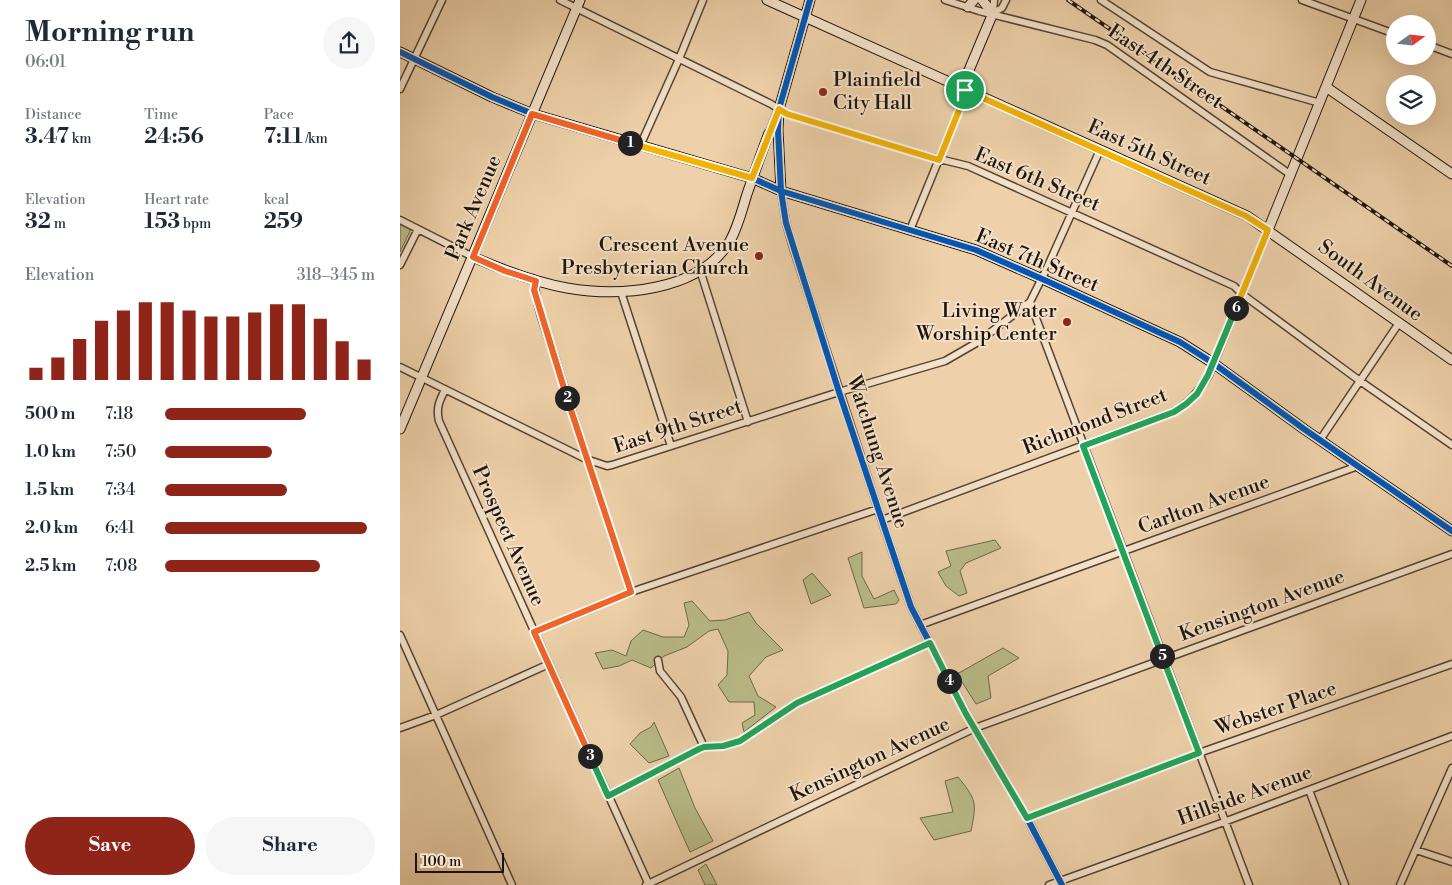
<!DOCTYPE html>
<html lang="en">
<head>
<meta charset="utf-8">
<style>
	body { margin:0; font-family:"Libre Bodoni",serif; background:#f6f6f7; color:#1f2937; height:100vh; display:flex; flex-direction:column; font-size:19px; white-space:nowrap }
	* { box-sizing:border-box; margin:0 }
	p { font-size:16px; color:#747a83 }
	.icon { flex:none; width:28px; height:28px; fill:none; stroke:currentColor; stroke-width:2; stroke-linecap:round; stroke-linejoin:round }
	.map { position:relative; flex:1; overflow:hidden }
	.sheet { display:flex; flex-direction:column; background:#fff; width:400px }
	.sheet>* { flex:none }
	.needle { width:32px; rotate:75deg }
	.buttons { position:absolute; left:986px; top:15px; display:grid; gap:10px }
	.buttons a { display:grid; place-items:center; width:50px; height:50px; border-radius:50%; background:#fff; box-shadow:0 5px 20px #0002; font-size:25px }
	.scale { position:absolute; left:15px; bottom:12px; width:89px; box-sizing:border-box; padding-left:5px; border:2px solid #1e140d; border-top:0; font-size:14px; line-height:18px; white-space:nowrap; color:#1e140d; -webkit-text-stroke:4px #f4e1c8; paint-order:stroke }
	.pin { position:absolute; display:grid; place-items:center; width:42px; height:42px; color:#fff; margin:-21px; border:2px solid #fff; border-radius:50%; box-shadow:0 1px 5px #0007 }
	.km { position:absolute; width:25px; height:25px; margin:-12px; border-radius:50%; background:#222; color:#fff; font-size:14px; line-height:25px; text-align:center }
	.round { display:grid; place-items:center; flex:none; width:52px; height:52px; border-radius:26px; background:#f6f6f7 }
	.headline { display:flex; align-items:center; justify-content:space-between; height:85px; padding:0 25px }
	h1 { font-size:28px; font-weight:700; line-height:38px }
	.stats { display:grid; grid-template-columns:repeat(3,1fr); gap:8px; height:85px; padding:5px 25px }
	.stats div { display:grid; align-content:center }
	.stats b { font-size:21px; font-weight:700 }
	.stats small { font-size:14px; font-weight:400 }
	.stats p { font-size:14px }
	.chart { height:140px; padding:10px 25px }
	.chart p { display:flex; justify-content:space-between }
	.chart svg { width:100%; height:90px; margin-top:5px; stroke:#8f2418; stroke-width:6 }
	.cta { display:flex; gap:10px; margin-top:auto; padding:10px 25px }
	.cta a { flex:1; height:58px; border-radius:30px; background:#8f2418; color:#fff; font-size:20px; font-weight:700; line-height:58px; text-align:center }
	.cta a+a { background:#f6f6f7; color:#1f2937 }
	ul { padding:0 25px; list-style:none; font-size:16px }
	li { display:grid; grid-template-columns:80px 60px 1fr; align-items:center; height:38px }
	li i { height:12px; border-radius:6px; background:#8f2418 }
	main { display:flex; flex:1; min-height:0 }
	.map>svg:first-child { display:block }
	.green { fill:#b9bc88; stroke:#6c684a }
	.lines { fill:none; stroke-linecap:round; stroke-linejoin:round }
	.street-casing { stroke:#524334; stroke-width:9 }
	.secondary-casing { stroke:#1e140d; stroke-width:11 }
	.street { stroke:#f4e1c8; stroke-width:6 }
	.secondary { stroke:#f4e1c8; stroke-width:9 }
	.rail-casing { stroke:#1e140d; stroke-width:4 }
	.rail { stroke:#f4e1c8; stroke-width:2; stroke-dasharray:5.5; stroke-linecap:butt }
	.cycleway-casing { stroke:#f4e1c8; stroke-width:9 }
	.cycleway { stroke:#0057b8; stroke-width:6 }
	.split-1-casing { stroke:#fff; stroke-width:10 }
	.split-2-casing { stroke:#fff; stroke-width:10 }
	.split-3-casing { stroke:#fff; stroke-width:10 }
	.split-4-casing { stroke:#fff; stroke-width:10 }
	.split-5-casing { stroke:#fff; stroke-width:10 }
	.split-6-casing { stroke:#fff; stroke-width:10 }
	.split-7-casing { stroke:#fff; stroke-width:10 }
	.split-1 { stroke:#f5b400; stroke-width:6 }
	.split-2 { stroke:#f0652b; stroke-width:6 }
	.split-3 { stroke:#f0652b; stroke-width:6 }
	.split-4 { stroke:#22a559; stroke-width:6 }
	.split-5 { stroke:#22a559; stroke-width:6 }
	.split-6 { stroke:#22a559; stroke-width:6 }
	.split-7 { stroke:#f5b400; stroke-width:6 }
	.poi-dot { fill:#8f2418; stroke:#f4e1c8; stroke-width:2 }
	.labels { text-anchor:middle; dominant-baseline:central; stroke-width:4; stroke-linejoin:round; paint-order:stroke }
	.street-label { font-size:20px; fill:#1e140d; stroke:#f4e1c8 }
	.poi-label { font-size:20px; fill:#1e140d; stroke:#f4e1c8; text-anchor:end }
</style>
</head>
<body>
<main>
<section class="sheet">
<div class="headline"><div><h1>Morning run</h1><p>06:01</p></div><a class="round"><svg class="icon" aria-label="share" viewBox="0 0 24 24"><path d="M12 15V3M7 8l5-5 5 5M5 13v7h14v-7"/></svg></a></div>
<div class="stats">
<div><p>Distance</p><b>3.47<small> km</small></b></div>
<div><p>Time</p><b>24:56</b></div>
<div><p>Pace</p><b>7:11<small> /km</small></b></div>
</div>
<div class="stats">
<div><p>Elevation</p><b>32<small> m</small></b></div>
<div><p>Heart rate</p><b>153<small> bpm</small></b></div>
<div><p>kcal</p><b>259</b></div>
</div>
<div class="chart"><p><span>Elevation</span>318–345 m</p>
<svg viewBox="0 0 160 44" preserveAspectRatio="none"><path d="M5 44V38M15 44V33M25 44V24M35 44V15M45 44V10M55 44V6M65 44V6M75 44V10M85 44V13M95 44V13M105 44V11M115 44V7M125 44V7M135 44V14M145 44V25M155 44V34"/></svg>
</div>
<ul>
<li><b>500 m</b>7:18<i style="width:67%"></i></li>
<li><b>1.0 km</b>7:50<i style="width:51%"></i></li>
<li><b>1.5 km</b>7:34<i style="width:58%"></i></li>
<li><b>2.0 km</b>6:41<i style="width:96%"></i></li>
<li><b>2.5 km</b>7:08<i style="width:74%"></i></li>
</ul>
<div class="cta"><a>Save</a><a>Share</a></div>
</section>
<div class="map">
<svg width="1052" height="885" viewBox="0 0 1052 885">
	<rect width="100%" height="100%" fill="#eed1aa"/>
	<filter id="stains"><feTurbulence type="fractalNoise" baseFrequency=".004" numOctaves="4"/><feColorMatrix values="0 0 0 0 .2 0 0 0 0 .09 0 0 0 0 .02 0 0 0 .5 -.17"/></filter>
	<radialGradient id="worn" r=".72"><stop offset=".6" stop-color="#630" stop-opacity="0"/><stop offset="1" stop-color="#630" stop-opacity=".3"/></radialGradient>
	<path class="green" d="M0 224 11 229 0 252Z
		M595 540 601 548 566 563 560 571 567 593 559 596 546 586 538 572 551 566 546 551Z
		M462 552V576L474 599 494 590 499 600 496 604 464 608 448 558Z
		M412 573 431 595 411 604 403 580Z
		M292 601 310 621 325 620 349 612 356 623 383 650 366 657 349 676 358 696 376 707 344 732 342 723 355 715 354 702H329L318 685 327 675 328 651 318 629 309 631 287 647 264 656 251 668 232 660 219 666 203 669 195 653 212 650 226 656 231 641 243 630 263 637H284L289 625 284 603Z
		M603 648 619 658 588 676 591 698 576 704 557 674Z
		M254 722 269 756 249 763 230 744 240 733 251 727Z
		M279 768 295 808 313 841 290 852 258 780Z
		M558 777C576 799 577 802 571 831L534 840 520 818 553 812 545 781Z
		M306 864 317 885H305L298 870Z"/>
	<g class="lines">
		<defs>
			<path id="street" d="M160 0 371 104 387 114 523 155 568 166 834 286 842 294 960 381 1052 445
				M545 0 579 11 695 40 707 45 891 175
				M701 0 810 72 920 103
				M902 0 995 34
				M593 13 602 8 606 0
				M593 13 594 0
				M1028 45 1052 54
				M0 89 42 0
				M369 133 377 112
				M240 146 279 59 303 0
				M381 191 386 223 392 244 478 509 511 607 567 714 627 818 662 885
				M0 220 73 257
				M510 230 564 98 565 90
				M0 265 18 229
				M300 270 348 422
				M136 281C132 298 149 339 155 357 179 436 205 514 231 592
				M221 292 271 446
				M630 302 849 885
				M0 367 186 459 207 466 212 465 439 392 545 361 578 342 630 302 646 270 700 150
				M45 390C39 401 36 409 39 421L249 885
				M920 440 999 323
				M482 520 773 412C790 402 799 391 809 375L868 230
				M520 625 958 466
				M134 632 231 592 478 509
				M0 635 112 885
				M258 660 260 671 281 697 304 747
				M0 728 36 715 149 664
				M909 790 945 885
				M208 796 299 749 304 747 323 746 340 741 397 703 530 643
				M627 818 799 753 1052 664
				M1016 850 1052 862
				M246 885 575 728 1052 554
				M649 885 824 822 1052 736
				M1000 885 1052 768"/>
			<path id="secondary" d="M367 0 847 216 1052 360
				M568 7 574 0
				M0 52 92 97 133 114 352 178 381 191 576 250 649 282 780 342 813 363 904 429 1052 531
				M926 87 1052 174
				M565 90 564 82 593 13 582 0
				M381 191 378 130 379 109 410 0
				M868 230 961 0
				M73 257C103 270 134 282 167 288 220 297 299 292 330 241 338 227 342 210 347 194 354 174 361 154 369 133
				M0 429 180 0"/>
		</defs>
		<use href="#street" class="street-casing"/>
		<use href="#secondary" class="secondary-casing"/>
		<use href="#street" class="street"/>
		<use href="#secondary" class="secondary"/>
		<defs>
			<path id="rail" d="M668 0 1052 266"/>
		</defs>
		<use href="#rail" class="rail-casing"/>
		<use href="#rail" class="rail"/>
		<defs>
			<path id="cycleway" d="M410 0 379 109 378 130 381 191 386 223 439 392 511 607 567 714 627 818 662 885
				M0 52 92 97 133 114 352 178 381 191 576 250 649 282 780 342 813 363 904 429 1052 531"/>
		</defs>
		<use href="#cycleway" class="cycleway-casing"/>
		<use href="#cycleway" class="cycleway"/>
	</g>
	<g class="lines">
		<defs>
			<path id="split-1" d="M230 143 352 178 379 109 387 114 539 160 564 98 565 90"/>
			<path id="split-2" d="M167 398 134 290 136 281 105 271 73 257 132 114 230 143"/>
			<path id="split-3" d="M167 398 231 592 134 632 190 756"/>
			<path id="split-4" d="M190 756 208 796 299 749 304 747 323 746 340 741 397 703 530 643 549 681"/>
			<path id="split-5" d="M549 681 566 714 627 818 799 753 762 656"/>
			<path id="split-6" d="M762 656 683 446 774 412 786 404 797 394 808 375 836 308"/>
			<path id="split-7" d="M565 90 846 216 868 230 836 308"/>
		</defs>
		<use href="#split-1" class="split-1-casing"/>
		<use href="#split-2" class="split-2-casing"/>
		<use href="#split-3" class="split-3-casing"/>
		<use href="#split-4" class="split-4-casing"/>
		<use href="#split-5" class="split-5-casing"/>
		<use href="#split-6" class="split-6-casing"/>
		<use href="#split-7" class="split-7-casing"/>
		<use href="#split-1" class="split-1"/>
		<use href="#split-2" class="split-2"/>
		<use href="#split-3" class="split-3"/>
		<use href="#split-4" class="split-4"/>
		<use href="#split-5" class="split-5"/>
		<use href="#split-6" class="split-6"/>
		<use href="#split-7" class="split-7"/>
	</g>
	<g class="poi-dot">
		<circle cx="423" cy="92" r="5"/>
		<circle cx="359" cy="256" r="5"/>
		<circle cx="667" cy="322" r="5"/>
	</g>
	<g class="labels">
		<g class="street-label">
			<text transform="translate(765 67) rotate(34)">East 4th Street</text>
			<text transform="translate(749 153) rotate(24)">East 5th Street</text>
			<text transform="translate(637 180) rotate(23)">East 6th Street</text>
			<text transform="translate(74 208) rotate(-67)">Park Avenue</text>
			<text transform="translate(637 261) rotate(23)">East 7th Street</text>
			<text transform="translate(970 281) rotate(36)">South Avenue</text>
			<text transform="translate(695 422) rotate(-21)">Richmond Street</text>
			<text transform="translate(278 427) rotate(-18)">East 9th Street</text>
			<text transform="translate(477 452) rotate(72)">Watchung Avenue</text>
			<text transform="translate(804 505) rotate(-20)">Carlton Avenue</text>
			<text transform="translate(108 536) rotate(66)">Prospect Avenue</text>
			<text transform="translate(862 606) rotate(-20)">Kensington Avenue</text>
			<text transform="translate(876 709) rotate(-19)">Webster Place</text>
			<text transform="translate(470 760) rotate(-25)">Kensington Avenue</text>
			<text transform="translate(845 796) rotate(-20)">Hillside Avenue</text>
		</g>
		<g class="poi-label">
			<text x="433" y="80" text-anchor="start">Plainfield<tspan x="433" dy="23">City Hall</tspan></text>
			<text x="349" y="245">Crescent Avenue<tspan x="349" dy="23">Presbyterian Church</tspan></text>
			<text x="657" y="311">Living Water<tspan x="657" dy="23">Worship Center</tspan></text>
		</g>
	</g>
	<rect width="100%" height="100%" filter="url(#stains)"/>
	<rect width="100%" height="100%" fill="url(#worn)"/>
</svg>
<div class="buttons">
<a><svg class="needle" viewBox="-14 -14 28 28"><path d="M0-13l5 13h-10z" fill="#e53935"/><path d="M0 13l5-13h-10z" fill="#747a83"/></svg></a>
<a><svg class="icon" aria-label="layers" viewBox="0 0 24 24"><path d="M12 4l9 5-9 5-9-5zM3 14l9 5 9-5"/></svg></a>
</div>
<div class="scale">100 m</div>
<div class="pin" style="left:565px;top:90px;background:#1e9e55"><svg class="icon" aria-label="arrive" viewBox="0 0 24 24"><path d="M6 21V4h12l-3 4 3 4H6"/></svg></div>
<b class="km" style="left:230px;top:143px">1</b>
<b class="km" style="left:167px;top:398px">2</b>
<b class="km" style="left:190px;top:756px">3</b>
<b class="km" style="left:549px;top:681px">4</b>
<b class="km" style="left:762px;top:656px">5</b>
<b class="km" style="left:836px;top:308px">6</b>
</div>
</main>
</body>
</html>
